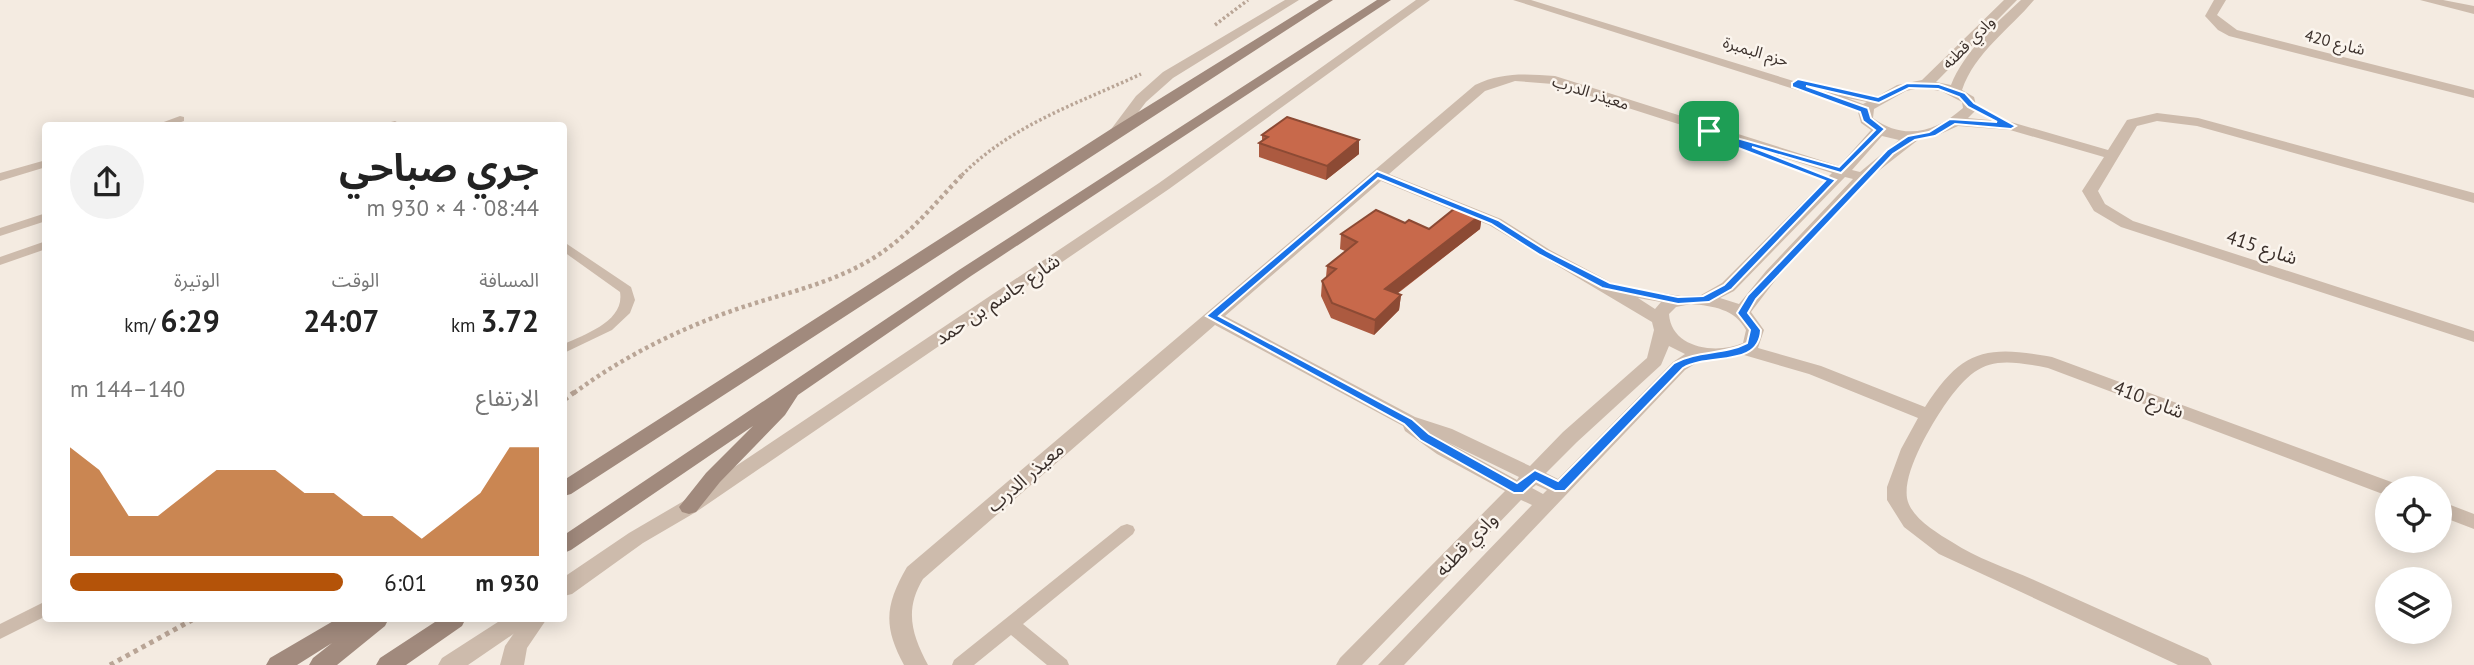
<!DOCTYPE html>
<html lang="ar">
<head>
<meta charset="utf-8">
<style>
	body { margin:0; font-family:"PT Sans","Noto Sans Arabic",sans-serif; background:#f2f2f2; color:#222; direction:rtl; height:100vh; display:flex; flex-direction:column; font-size:26px; white-space:nowrap }
	* { box-sizing:border-box; margin:0 }
	p { font-size:23px; color:#767676 }
	.icon { flex:none; width:38px; height:38px; fill:none; stroke:currentColor; stroke-width:2; stroke-linecap:round; stroke-linejoin:round }
	.map { position:relative; flex:1; overflow:hidden; direction:ltr }
	.drawer { position:absolute; left:42px; top:122px; width:525px; height:500px; display:flex; flex-direction:column; background:#fff; border-radius:7px; box-shadow:0 4px 18px #0003; direction:rtl }
	.drawer>* { flex:none }
	.tools { position:absolute; left:2375px; top:476px; display:grid; gap:14px }
	.tools a { display:grid; place-items:center; width:77px; height:77px; border-radius:50%; background:#fff; box-shadow:0 4px 18px #0003; font-size:35px }
	.pin { position:absolute; display:grid; place-items:center; width:60px; height:60px; color:#fff; margin:-30px; border-radius:14px; box-shadow:0 4px 10px #0006 }
	.round { display:grid; place-items:center; flex:none; width:74px; height:74px; border-radius:37px; background:#f2f2f2 }
	.head { display:flex; align-items:center; justify-content:space-between; height:119px; padding:0 28px }
	h1 { font-size:38px; font-weight:700; line-height:52px }
	.stats { display:grid; grid-template-columns:repeat(3,1fr); gap:10px; height:119px; padding:7px 28px }
	.stats div { display:grid; align-content:center }
	.stats b { font-size:30px; font-weight:700 }
	.stats small { font-size:19px; font-weight:400 }
	.stats p { font-size:19px }
	.chart { height:196px; padding:14px 28px }
	.chart p { display:flex; justify-content:space-between }
	.chart svg { width:100%; height:126px; margin-top:7px; fill:#b45309; opacity:.7 }
	ul { padding:0 28px; list-style:none; font-size:23px }
	li { display:grid; grid-template-columns:112px 84px 1fr; align-items:center; height:52px }
	li i { height:18px; border-radius:9px; background:#b45309 }
	.map>svg:first-child { display:block }
	.lines { fill:none; stroke-linecap:round; stroke-linejoin:round }
	.path-far2 { stroke:#b9a596; stroke-width:3.5; stroke-dasharray:2.5 2.5; stroke-linecap:butt }
	.path-far1 { stroke:#b9a596; stroke-width:4.5; stroke-dasharray:3.5 3.5; stroke-linecap:butt }
	.path { stroke:#b9a596; stroke-width:5; stroke-dasharray:4.5 4.5; stroke-linecap:butt }
	.service { fill:#cdbbac; fill-rule:evenodd }
	.minor { fill:#cdbbac; fill-rule:evenodd }
	.tertiary { fill:#cdbbac; fill-rule:evenodd }
	.secondary { fill:#a18a7d; fill-rule:evenodd }
	.wall { fill:#ac5a40 }
	.shaded-wall { fill:#8c4a34 }
	.building { fill:#c8694b; stroke:#8c4a34; stroke-width:2 }
	.route { fill:#1a73e8; stroke:#fff; stroke-width:2; fill-rule:evenodd }
	.labels { text-anchor:middle; dominant-baseline:central; stroke-width:5; stroke-linejoin:round; paint-order:stroke }
	.far-street-label { font-size:16px; fill:#3b302b; stroke:#fbf5ee }
	.street-label { font-size:19px; fill:#3b302b; stroke:#fbf5ee }
</style>
</head>
<body>
<div class="map">
<svg width="2474" height="665" viewBox="0 0 2474 665">
	<rect width="100%" height="100%" fill="#f4ebe1"/>
	<g class="lines">
		<path class="path-far2" d="M1215 25 1248 0
			M962 175C1013 124 1077 104 1141 74"/>
		<path class="path-far1" d="M574 393C624 356 681 328 740 308 785 293 834 283 875 257 910 235 935 203 964 173"/>
		<path class="path" d="M564 400 576 391
			M110 665 192 620"/>
		<path class="service" d="M180 116 184 117V121L170 126H153Z
			M395 121 404 126H391V122Z
			M46 160V167L0 181V173Z
			M46 213V221L0 236V228Z
			M46 241V249L0 265V257Z
			M564 242 631 287 635 300 630 313 612 330 564 353V344C585 334 625 321 620 292L564 252Z
			M1127 524 1133 526 1135 530 1133 534 1023 624 1067 660 1069 665H1047L1011 635 974 665H952L954 660 1121 526Z
			M46 601V616L0 639V624Z"/>
		<path class="minor" d="M1285 0H1299L1173 78 1146 102 1121 135H1111L1109 132 1136 96 1163 72Z
			M1416 0H1430L1169 189 696 512 643 543 572 594 564 596V577L629 533 682 502 1159 183Z
			M1513 0H1531L1839 95 1840 91 1845 90 1878 96 1897 85 1922 80 2004 0H2017L1936 82 1951 85C1964 52 1995 24 2021 0H2034C2010 29 1975 52 1962 90L1974 97 1977 109 1968 118 2011 122 2108 150 2127 120 2157 113 2198 118 2474 193V203L2197 126 2157 121 2137 126 2098 191 2105 204 2133 221 2474 331V342L2121 227 2094 211 2082 191 2104 157 2010 130 1958 126 1938 135 1918 140 1872 176 1777 278 1751 312 1764 330 1758 348 1821 366 1925 407C1962 349 1987 345 2052 357L2394 483 2397 488H2387V495L2380 493 2048 368C1993 357 1977 359 1944 406 1930 427 1903 472 1907 498 1910 517 1937 533 1952 542 1976 558 2007 568 2034 580 2092 606 2150 632 2208 658L2212 665H2178L1939 554 1904 527 1887 500V487L1901 449 1918 418 1809 374 1744 355 1698 362 1685 370 1404 665H1378L1532 505 1521 500 1362 665H1336L1340 658 1505 491 1437 454 1405 431 1403 426 1215 325 923 579C904 610 912 635 928 665H904C883 626 885 605 907 567L1475 85C1502 72 1526 74 1555 76L1839 166 1871 130 1861 123 1858 112 1816 96ZM1515 81 1553 84 1832 173 1722 283 1701 295 1681 296 1618 286 1550 250 1501 219 1389 174 1485 91ZM1920 88 1941 91 1962 102 1963 108C1936 132 1904 141 1873 118L1874 109 1906 91ZM1847 98 1867 102 1863 104ZM1882 136 1899 140 1860 172 1852 170ZM1845 177 1853 179 1766 271 1739 304 1720 298 1734 291ZM1381 181 1489 225 1652 322 1654 330 1647 358 1563 432 1530 466 1452 429 1415 417 1225 316ZM1638 298 1661 302 1655 309ZM1691 304C1713 306 1735 309 1746 330L1743 343C1716 355 1671 348 1669 314L1676 307ZM1669 346 1685 354 1673 362 1558 479 1546 473 1577 442 1661 365ZM1447 442 1519 477 1517 480ZM1536 485 1547 490 1543 494 1532 488Z
			M2214 0H2226L2217 15 2237 30 2474 90V98L2229 36 2218 30 2205 16Z
			M2420 0H2443L2474 6V14Z
			M2440 501 2474 514V529L2440 516Z
			M501 620H528L525 626 468 665H438L442 658Z"/>
		<path class="tertiary" d="M523 620H546L527 648 524 665H500L505 646Z"/>
		<path class="secondary" d="M1319 0H1333L571 494 564 496V480L1111 129Z
			M1377 0H1391L971 276 798 395 785 415 720 482 696 512 689 514 682 512 679 507 706 473 753 426 571 550 564 553V535L959 270Z
			M335 620H388L385 626 337 665H309L313 658 332 643 297 665H266L270 658Z
			M438 620H465L462 626 406 665H376L380 658Z"/>
	</g>
	<path class="wall" d="M1262 135 1359 154 1326 180 1259 157V143L1262 141Z
		M1482 214 1480 229 1397 294 1401 295 1399 310 1374 335 1331 318 1321 296 1322 281 1326 277 1327 266 1345 251 1340 249 1341 234 1405 223 1429 229Z"/>
	<path class="shaded-wall" d="M1359 140V154L1326 180 1327 166Z
		M1482 214 1480 229 1383 304 1385 289Z
		M1401 295 1399 310 1374 335 1375 320Z"/>
	<path class="building" d="M1287 117 1359 140 1327 166 1259 143 1268 137 1262 135Z
		M1459 205 1482 214 1385 289 1401 295 1375 320 1332 303 1322 281 1336 269 1327 266 1357 242 1341 234 1376 210 1405 223 1409 220 1429 229Z"/>
	<path class="route" d="M1798 79 1878 97 1907 83 1939 84 1965 93 1974 103 2016 126 2011 129 1955 124 1935 136 1915 140 1893 154 1756 299 1748 313 1761 330C1759 368 1709 353 1683 368L1565 491H1555L1536 481 1523 493H1514L1420 440 1404 424 1206 316 1377 171 1498 220 1547 251 1610 283 1678 297 1703 296 1724 285 1825 181 1733 146 1705 133V129L1839 167 1875 130 1863 121 1860 112 1792 87V83ZM1806 86 1879 103 1909 88 1938 89 1959 97 1968 107 1997 122 1950 119 1929 132 1908 136 1887 150 1748 295 1737 313 1750 330 1747 343C1724 355 1698 350 1674 363L1558 481 1535 470 1517 483 1429 434 1412 419 1219 316 1378 178 1491 224 1540 255 1602 288 1678 304 1709 302 1732 289 1836 180 1752 147 1841 173 1885 129 1871 118 1868 108Z"/>
	<g class="labels">
		<g class="far-street-label">
			<text transform="translate(1968 42) rotate(-45)">وادي قطنه</text>
			<text transform="translate(2335 42) rotate(14)">شارع 420</text>
			<text transform="translate(1756 51) rotate(17)">حزم البمبرة</text>
			<text transform="translate(1591 92) rotate(18)">معيذر الدرب</text>
		</g>
		<g class="street-label">
			<text transform="translate(2262 247) rotate(18)">شارع 415</text>
			<text transform="translate(997 299) rotate(-34)">شارع جاسم بن حمد</text>
			<text transform="translate(2149 399) rotate(21)">شارع 410</text>
			<text transform="translate(1025 477) rotate(-41)">معيذر الدرب</text>
			<text transform="translate(1466 544) rotate(-46)">وادي قطنه</text>
		</g>
	</g>
</svg>
<div class="tools">
<a><svg class="icon" aria-label="locate" viewBox="0 0 24 24"><circle cx="12" cy="12" r="6"/><path d="M12 2v4M12 18v4M2 12h4M18 12h4"/></svg></a>
<a><svg class="icon" aria-label="layers" viewBox="0 0 24 24"><path d="M12 4l9 5-9 5-9-5zM3 14l9 5 9-5"/></svg></a>
</div>
<div class="pin" style="left:1709px;top:131px;background:#1e9e55"><svg class="icon" aria-label="arrive" viewBox="0 0 24 24"><path d="M6 21V4h12l-3 4 3 4H6"/></svg></div>
<section class="drawer">
<div class="head"><div><h1>جري صباحي</h1><p>08:44 · 4 × 930 m</p></div><a class="round"><svg class="icon" aria-label="share" viewBox="0 0 24 24"><path d="M12 15V3M7 8l5-5 5 5M5 13v7h14v-7"/></svg></a></div>
<div class="stats">
<div><p>المسافة</p><b>3.72<small> km</small></b></div>
<div><p>الوقت</p><b>24:07</b></div>
<div><p>الوتيرة</p><b>6:29<small> /km</small></b></div>
</div>
<div class="chart"><p><span>الارتفاع</span>140–144 m</p>
<svg viewBox="0 0 160 44" preserveAspectRatio="none"><path d="M0 44V6L10 14L20 30L30 30L40 22L50 14L60 14L70 14L80 22L90 22L100 30L110 30L120 38L130 30L140 22L150 6L160 6V44z"/></svg>
</div>
<ul>
<li><b>930 m</b>6:01<i style="width:100%"></i></li>
</ul>
</section>
</div>
</body>
</html>
